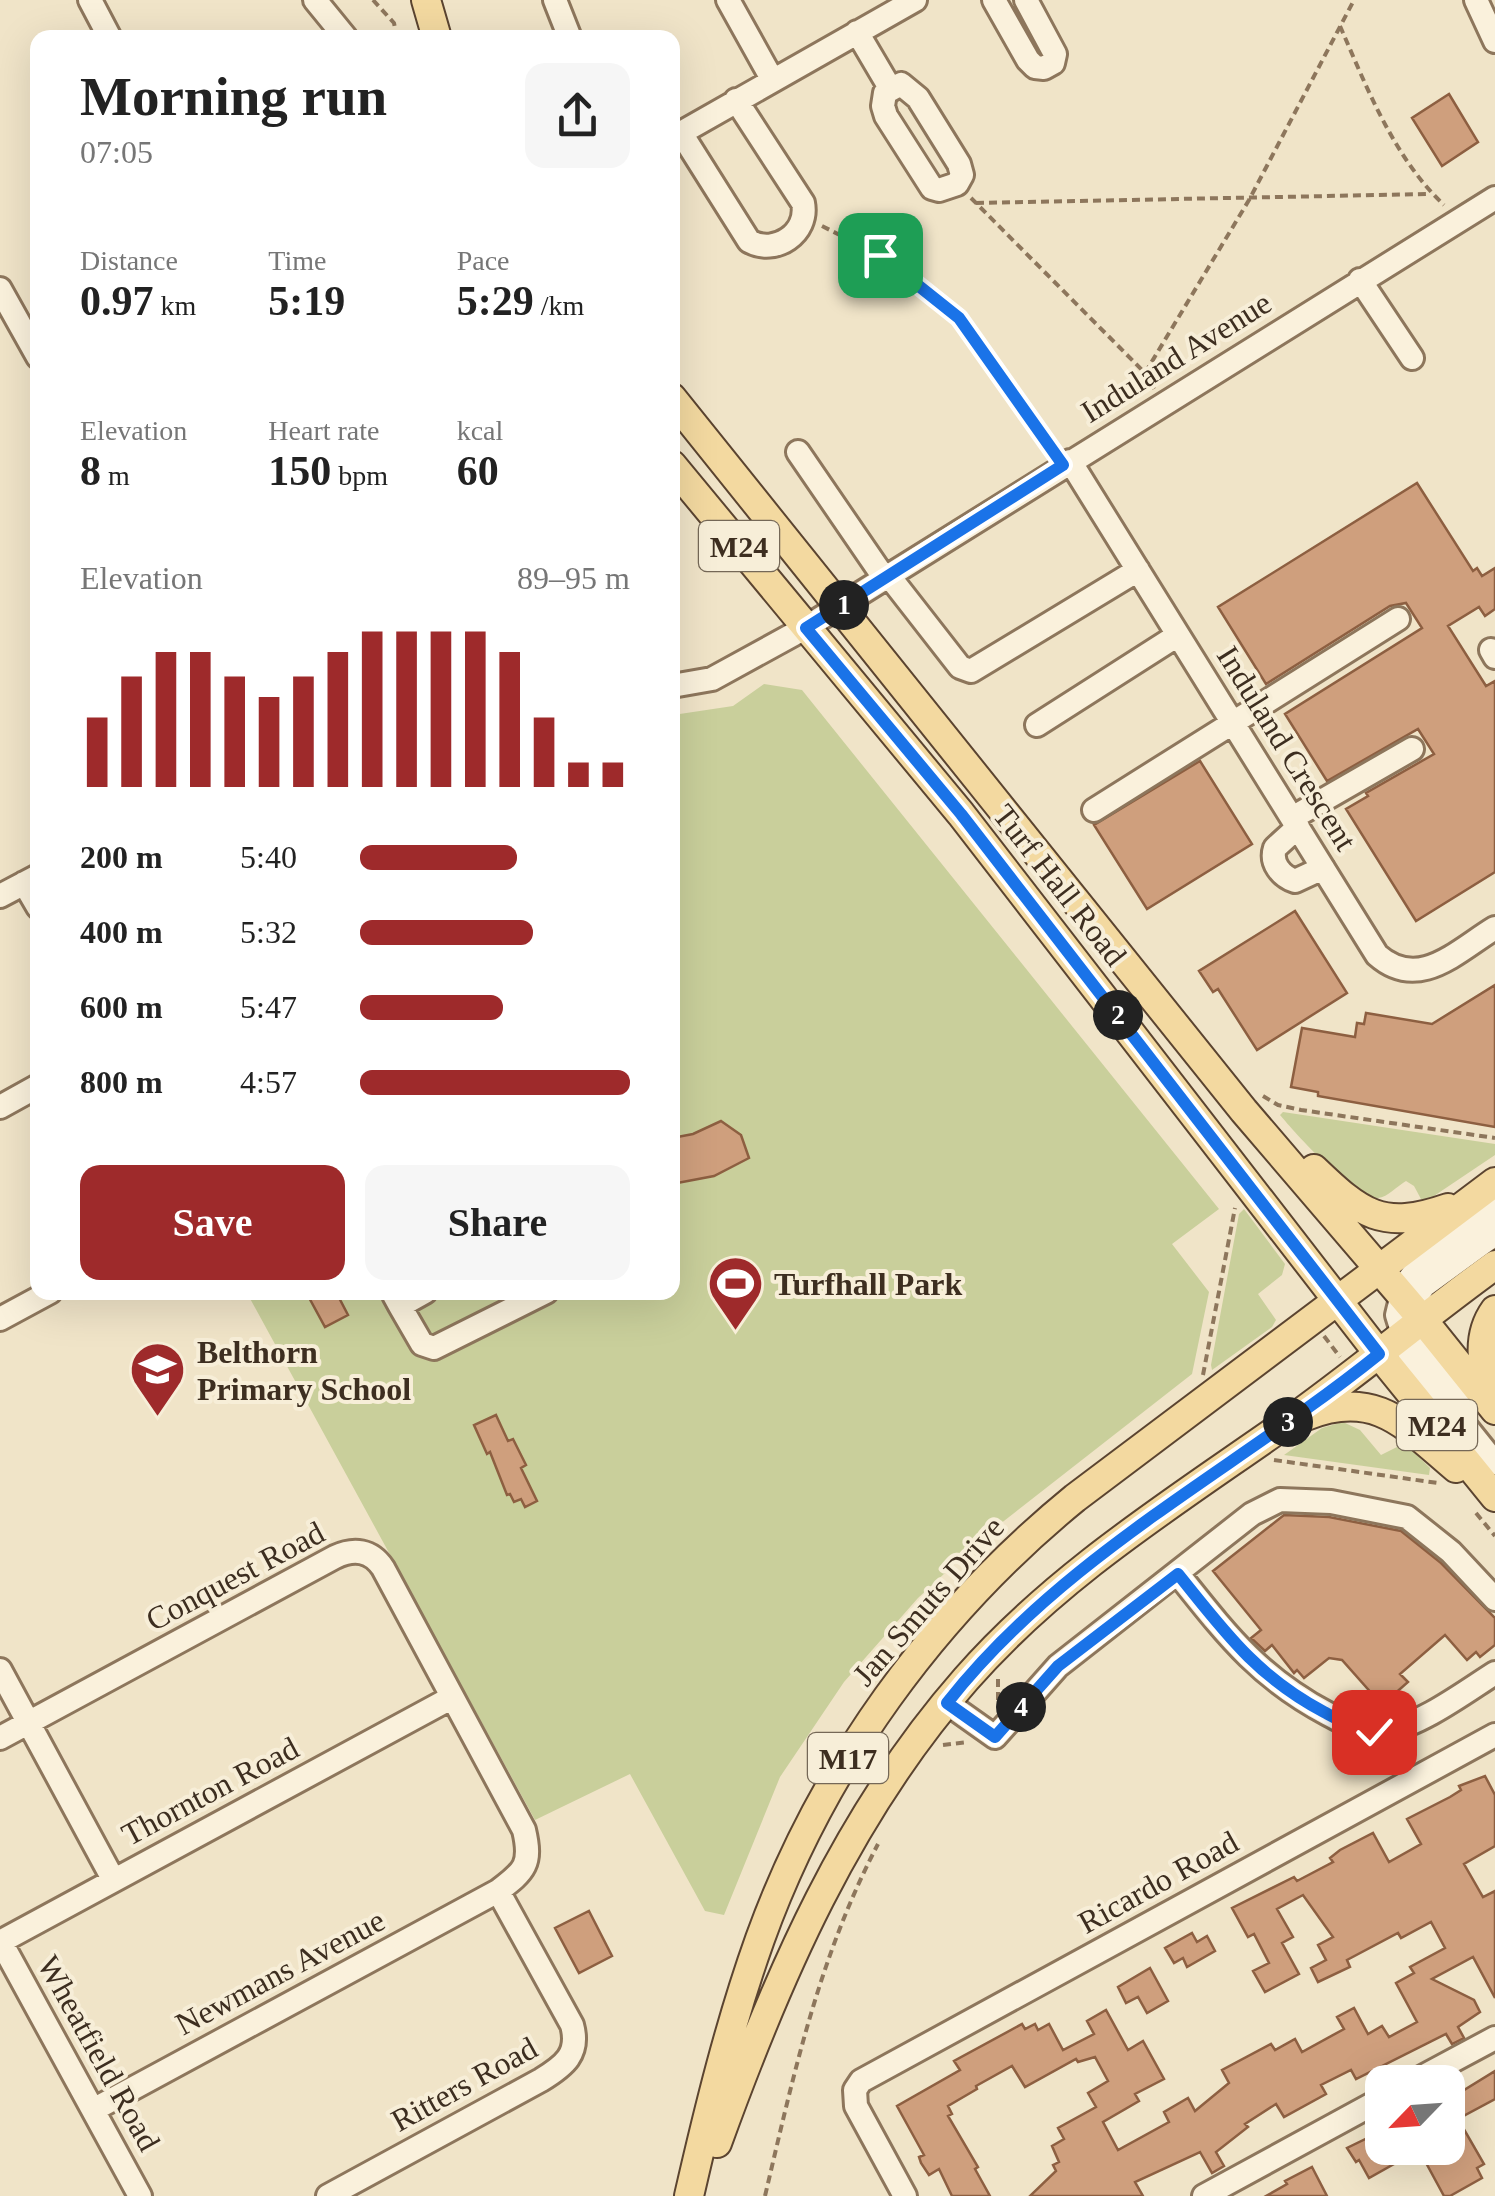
<!DOCTYPE html>
<html lang="en">
<head>
<meta charset="utf-8">
<style>
	body { margin:0; font-family:Georgia,serif; background:#f6f6f6; color:#222; height:100vh; display:flex; flex-direction:column; font-size:38px; white-space:nowrap }
	* { box-sizing:border-box; margin:0 }
	p { font-size:32px; color:#767676 }
	.icon { flex:none; width:55px; height:55px; fill:none; stroke:currentColor; stroke-width:2; stroke-linecap:round; stroke-linejoin:round }
	.map { position:relative; flex:1; overflow:hidden }
	.details { position:absolute; left:30px; top:30px; width:650px; height:1270px; display:flex; flex-direction:column; background:#fff; border-radius:20px; box-shadow:0 10px 40px #0002 }
	.details>* { flex:none }
	.needle { width:65px; rotate:245deg }
	.fabs { position:absolute; left:1365px; top:2065px; display:grid; gap:20px }
	.fabs a { display:grid; place-items:center; width:100px; height:100px; border-radius:20px; background:#fff; box-shadow:0 10px 40px #0002; font-size:50px }
	.pin { position:absolute; display:grid; place-items:center; width:85px; height:85px; color:#fff; margin:-42px; border-radius:20px; box-shadow:0 5px 15px #0006 }
	.km { position:absolute; width:50px; height:50px; margin:-25px; border-radius:50%; background:#222; color:#fff; font-size:28px; line-height:50px; text-align:center }
	.round { display:grid; place-items:center; flex:none; width:105px; height:105px; border-radius:20px; background:#f6f6f6 }
	.summary { display:flex; align-items:center; justify-content:space-between; height:170px; padding:0 50px }
	h1 { font-size:55px; font-weight:700; line-height:75px }
	.figures { display:grid; grid-template-columns:repeat(3,1fr); gap:15px; height:170px; padding:10px 50px }
	.figures div { display:grid; align-content:center }
	.figures b { font-size:42px; font-weight:700 }
	.figures small { font-size:28px; font-weight:400 }
	.figures p { font-size:28px }
	.chart { height:280px; padding:20px 50px }
	.chart p { display:flex; justify-content:space-between }
	.chart svg { width:100%; height:180px; margin-top:10px; stroke:#9e2a2b; stroke-width:6 }
	.cta { display:flex; gap:20px; margin-top:auto; padding:20px 50px }
	.cta a { flex:1; height:115px; border-radius:20px; background:#9e2a2b; color:#fff; font-size:40px; font-weight:700; line-height:115px; text-align:center }
	.cta a+a { background:#f6f6f6; color:#222 }
	ul { padding:0 50px; list-style:none; font-size:32px }
	li { display:grid; grid-template-columns:160px 120px 1fr; align-items:center; height:75px }
	li i { height:25px; border-radius:12px; background:#9e2a2b }
	.map>svg:first-child { display:block }
	.green { fill:#c9cf9b }
	.building { fill:#cf9f7d; stroke:#8d5f41; stroke-width:2.5 }
	.lines { fill:none; stroke-linecap:round; stroke-linejoin:round }
	.minor-casing { stroke:#8d765c; stroke-width:28 }
	.major-casing { stroke:#5b4430; stroke-width:32 }
	.path { stroke:#8d765c; stroke-width:4; stroke-dasharray:8 5; stroke-linecap:butt }
	.minor { stroke:#faf1dc; stroke-width:22 }
	.major { stroke:#f3d9a0; stroke-width:28 }
	.route-casing { stroke:#fff; stroke-width:20 }
	.route { stroke:#1a73e8; stroke-width:12 }
	.labels { text-anchor:middle; dominant-baseline:central; stroke-width:8; stroke-linejoin:round; paint-order:stroke }
	.shield { fill:#f7eed8; stroke:#756857; stroke-width:2.5 }
	.shield-label { font-size:30px; font-weight:bold; fill:#3d2e20 }
	.street-label { font-size:32px; fill:#3d2e20; stroke:#f7eed8 }
	.poi-label { font-size:32px; font-weight:bold; fill:#3d2e20; stroke:#f7eed8; text-anchor:start }
</style>
</head>
<body>
<div class="map">
<svg width="1495" height="2196" viewBox="0 0 1495 2196">
	<rect width="100%" height="100%" fill="#f0e4c8"/>
	<path class="green" d="M764 684 802 690 1219 1209 1172 1244 1209 1292 1192 1374 986 1535 918 1598 844 1682 780 1777 724 1915 705 1911 630 1774 535 1820 247 1293 672 1292 673 715 733 706Z
		M1283 1112 1495 1144V1155L1428 1200 1421 1199 1414 1186 1406 1181C1397 1186 1388 1197 1378 1198 1356 1201 1295 1133 1280 1115Z
		M1244 1209 1285 1264 1282 1275 1258 1294 1276 1320 1272 1327 1212 1370 1211 1365 1239 1214Z
		M1343 1422 1360 1430 1381 1455 1405 1443 1430 1468 1429 1475 1284 1455 1322 1428Z"/>
	<path class="building" d="M1449 94 1478 142 1442 166 1412 118Z
		M1417 483 1473 571 1477 568 1482 576 1495 568V609L1485 616 1479 607 1448 626 1486 686 1495 681V872L1416 921 1346 809 1368 796 1366 793 1434 754 1418 729 1327 781 1285 714 1422 628 1406 603 1390 606 1266 684 1218 607Z
		M1200 761 1252 844 1147 909 1094 825Z
		M1295 911 1347 993 1257 1050 1218 989 1213 992 1199 971Z
		M1495 985V1127L1318 1096V1092L1291 1087 1302 1028 1355 1037 1357 1023 1364 1024 1366 1013 1432 1024Z
		M721 1121 741 1135 749 1158 714 1176 672 1184V1138L693 1134Z
		M306 1292H336L348 1315 325 1327Z
		M496 1415 508 1441 513 1439 526 1465 521 1468 537 1501 525 1507 521 1499 514 1502 510 1494 507 1495 490 1452 487 1454 474 1425Z
		M1284 1515 1329 1517 1401 1531 1441 1563 1495 1618V1645L1480 1657 1476 1652 1467 1660 1445 1635 1400 1674 1408 1682 1382 1705 1342 1660 1329 1658 1304 1678 1297 1670 1294 1673 1272 1645 1265 1651 1251 1638 1261 1630 1213 1571Z
		M1485 1776 1495 1795V1846L1464 1864 1483 1897 1495 1891V1998L1473 1957 1432 1979 1474 2000 1480 2012 1458 2027 1464 2038 1452 2044 1446 2034 1356 2079 1351 2070 1321 2085 1326 2094 1284 2117 1276 2104 1245 2124 1248 2127 1216 2152 1224 2166 1212 2173 1200 2152 1135 2182 1143 2196H1030L1056 2171 1053 2165 1059 2162 1052 2146 1064 2139 1058 2128 1096 2107 1088 2093 1108 2081 1095 2057 1078 2062 1076 2059 1025 2087 1012 2066 976 2086 977 2089 948 2106 952 2114 948 2116 978 2167 975 2169 990 2196H952L939 2169 929 2175 921 2163 919 2157 924 2155 897 2106 960 2070 954 2061 1022 2024 1025 2029 1035 2024 1038 2030 1049 2024 1063 2050 1094 2034 1087 2021 1106 2010 1128 2050 1143 2041 1164 2079 1135 2094 1139 2101 1103 2122 1118 2150 1169 2122 1164 2112 1188 2098 1195 2111 1229 2083 1222 2070 1271 2044 1275 2050 1295 2039 1302 2052 1344 2029 1337 2017 1354 2008 1368 2034 1382 2026 1389 2037 1417 2022 1396 1983 1414 1973 1410 1967 1445 1948 1431 1922 1401 1938 1398 1933 1347 1960 1350 1967 1318 1982 1311 1968 1326 1960 1318 1945 1333 1937 1303 1895 1277 1909 1293 1937 1282 1943 1299 1974 1265 1992 1253 1971 1269 1963 1254 1934 1248 1937 1232 1908 1294 1877 1297 1881 1333 1862 1330 1858 1340 1850 1373 1833 1389 1862 1421 1844 1407 1819 1450 1797 1461 1790 1459 1786Z
		M589 1911 612 1956 579 1973 555 1928Z
		M1192 1933 1197 1942 1207 1936 1215 1951 1187 1967 1183 1958 1174 1963 1165 1948Z
		M1150 1968 1168 2001 1147 2013 1138 1997 1126 2003 1118 1987Z
		M1495 2071V2099L1458 2119 1484 2164 1477 2168 1482 2178 1450 2196H1444L1419 2150 1369 2178 1359 2160 1356 2162 1347 2148 1382 2131V2148H1448V2100Z
		M1312 2167 1327 2196H1266L1287 2184 1285 2181Z"/>
	<g class="lines">
		<defs>
			<path id="minor" d="M90 0 110 38
				M315 0 346 38
				M555 0 570 38
				M728 0 772 79
				M994 0 1028 60 1035 67 1044 68 1053 63 1055 54 1026 0
				M1476 0 1495 41
				M857 32 890 88
				M901 84 918 98 959 164 962 175 957 184 939 190 932 188 886 116 883 106 885 93Z
				M681 133 749 241C775 256 809 233 803 203L736 100
				M672 138 915 0
				M1360 280 1412 358
				M0 289 38 357
				M798 452 885 579
				M1070 461 1377 955C1419 992 1457 951 1495 928
				M889 576 960 667 971 671 1138 570
				M1491 650 1495 657
				M672 686 712 679 805 628 1495 198
				M1037 725 1178 635
				M1094 810 1398 619
				M1292 818 1412 749
				M1298 827 1275 848C1270 863 1281 876 1295 881L1323 868
				M24 883 38 907
				M0 896 38 876
				M0 1107 38 1086
				M1495 1209 1415 1271 1404 1286 1397 1315 1410 1357 1495 1463
				M394 1295 400 1306 425 1292
				M400 1306 422 1344 434 1348 546 1292
				M0 1319 50 1292
				M1462 1397C1439 1368 1393 1325 1424 1286L1495 1234
				M1178 1574C1226 1634 1258 1677 1328 1714 1348 1725 1363 1734 1386 1731 1421 1725 1465 1692 1495 1673
				M0 1670 113 1879
				M947 1703 995 1737 1058 1666 1252 1514 1280 1500 1331 1502 1407 1517 1451 1552 1495 1599
				M0 1738 335 1557C354 1548 371 1550 383 1568L524 1830C532 1864 525 1871 498 1891L93 2110
				M0 1942 451 1698
				M1 1942 140 2196
				M1413 2082 1495 2038
				M328 2196 541 2080C564 2066 580 2054 572 2025L498 1891
				M905 2196 856 2106 855 2090 861 2081 1495 1735
				M1204 2196 1382 2099"/>
			<path id="major" d="M426 0 437 38
				M672 398 1244 1111 1422 1319 1495 1410
				M672 465 961 814 1379 1354 1495 1497
				M1314 1169C1361 1214 1382 1231 1448 1208
				M1495 1310C1477 1335 1480 1369 1495 1394
				M1306 1416C1376 1388 1406 1426 1456 1468
				M717 2143C777 1977 848 1813 966 1679 1056 1576 1173 1503 1284 1425 1356 1374 1423 1317 1495 1265
				M689 2196C709 2109 730 2023 760 1939 822 1767 933 1614 1075 1498L1495 1182"/>
		</defs>
		<use href="#minor" class="minor-casing"/>
		<use href="#major" class="major-casing"/>
		<path class="path" d="M373 0 394 23 397 38
			M1340 26C1367 88 1394 158 1444 205
			M971 198 1145 373 1154 389
			M976 203 1429 194
			M822 226 879 255 959 317 1054 452
			M1145 373 1249 200 1354 0
			M1263 1096 1278 1105 1301 1110 1495 1138
			M1324 1336 1340 1357
			M1203 1375 1235 1208
			M1274 1460 1438 1483
			M1476 1513 1495 1536
			M998 1679V1703
			M943 1745 968 1742
			M765 2196C794 2073 819 1957 878 1844"/>
		<use href="#minor" class="minor"/>
		<use href="#major" class="major"/>
	</g>
	<g class="lines">
		<defs>
			<path id="route" d="M880 255 959 318 1063 465 806 628 961 814 1379 1354C1235 1470 1063 1555 947 1703L995 1737 1058 1666 1178 1574C1224 1631 1256 1676 1324 1712 1341 1721 1355 1729 1374 1732"/>
		</defs>
		<use href="#route" class="route-casing"/>
		<use href="#route" class="route"/>
	</g>
	<defs>
		<symbol id="stadium-pin" viewBox="-11 -11 22 30"><path d="M0 17L-7.5 6A9.5 9.5 0 1 1 7.5 6Z" fill="#9e2a2b" stroke="#f7eed8"/><path d="M0-5a6.5 5 0 1 0 0 10a6.5 5 0 1 0 0-10ZM-3.5-1.8h7v3.6h-7Z" fill="#fff"/></symbol>
		<symbol id="school-pin" viewBox="-11 -11 22 30"><path d="M0 17L-7.5 6A9.5 9.5 0 1 1 7.5 6Z" fill="#9e2a2b" stroke="#f7eed8"/><path d="M0-5L7-2L0 1L-7-2ZM-4 1L0 2.5L4 1V4Q0 6-4 4Z" fill="#fff"/></symbol>
	</defs>
	<g fill-rule="evenodd">
		<use href="#stadium-pin" x="704" y="1252" width="63" height="86"/>
		<use href="#school-pin" x="126" y="1338" width="63" height="86"/>
	</g>
	<g class="labels">
		<g class="shield">
			<rect x="699" y="521" width="80" height="50" rx="8"/>
			<rect x="1397" y="1400" width="80" height="50" rx="8"/>
			<rect x="808" y="1733" width="80" height="50" rx="8"/>
		</g>
		<g class="shield-label">
			<text x="739" y="546">M24</text>
			<text x="1437" y="1425">M24</text>
			<text x="848" y="1758">M17</text>
		</g>
		<g class="street-label">
			<text transform="translate(1176 357) rotate(-32)">Induland Avenue</text>
			<text transform="translate(1287 748) rotate(58)">Induland Crescent</text>
			<text transform="translate(1060 885) rotate(52)">Turf Hall Road</text>
			<text transform="translate(235 1576) rotate(-28)">Conquest Road</text>
			<text transform="translate(928 1601) rotate(-49)">Jan Smuts Drive</text>
			<text transform="translate(210 1791) rotate(-28)">Thornton Road</text>
			<text transform="translate(1158 1882) rotate(-29)">Ricardo Road</text>
			<text transform="translate(280 1972) rotate(-28)">Newmans Avenue</text>
			<text transform="translate(99 2053) rotate(61)">Wheatfield Road</text>
			<text transform="translate(464 2084) rotate(-29)">Ritters Road</text>
		</g>
		<g class="poi-label">
			<text x="774" y="1284">Turfhall Park</text>
			<text x="197" y="1352">Belthorn<tspan x="197" dy="37">Primary School</tspan></text>
		</g>
	</g>
</svg>
<div class="fabs">
<a><svg class="needle" viewBox="-14 -14 28 28"><path d="M0-13l5 13h-10z" fill="#e53935"/><path d="M0 13l5-13h-10z" fill="#767676"/></svg></a>
</div>
<div class="pin" style="left:880px;top:255px;background:#1e9e55"><svg class="icon" aria-label="arrive" viewBox="0 0 24 24"><path d="M6 21V4h12l-3 4 3 4H6"/></svg></div>
<div class="pin" style="left:1374px;top:1732px;background:#d93025"><svg class="icon" aria-label="check" viewBox="0 0 24 24"><path d="M5 12l5 5 9-10"/></svg></div>
<b class="km" style="left:844px;top:605px">1</b>
<b class="km" style="left:1118px;top:1015px">2</b>
<b class="km" style="left:1288px;top:1422px">3</b>
<b class="km" style="left:1021px;top:1707px">4</b>
<section class="details">
<div class="summary"><div><h1>Morning run</h1><p>07:05</p></div><a class="round"><svg class="icon" aria-label="share" viewBox="0 0 24 24"><path d="M12 15V3M7 8l5-5 5 5M5 13v7h14v-7"/></svg></a></div>
<div class="figures">
<div><p>Distance</p><b>0.97<small> km</small></b></div>
<div><p>Time</p><b>5:19</b></div>
<div><p>Pace</p><b>5:29<small> /km</small></b></div>
</div>
<div class="figures">
<div><p>Elevation</p><b>8<small> m</small></b></div>
<div><p>Heart rate</p><b>150<small> bpm</small></b></div>
<div><p>kcal</p><b>60</b></div>
</div>
<div class="chart"><p><span>Elevation</span>89–95 m</p>
<svg viewBox="0 0 160 44" preserveAspectRatio="none"><path d="M5 44V27M15 44V17M25 44V11M35 44V11M45 44V17M55 44V22M65 44V17M75 44V11M85 44V6M95 44V6M105 44V6M115 44V6M125 44V11M135 44V27M145 44V38M155 44V38"/></svg>
</div>
<ul>
<li><b>200 m</b>5:40<i style="width:58%"></i></li>
<li><b>400 m</b>5:32<i style="width:64%"></i></li>
<li><b>600 m</b>5:47<i style="width:53%"></i></li>
<li><b>800 m</b>4:57<i style="width:100%"></i></li>
</ul>
<div class="cta"><a>Save</a><a>Share</a></div>
</section>
</div>
</body>
</html>
